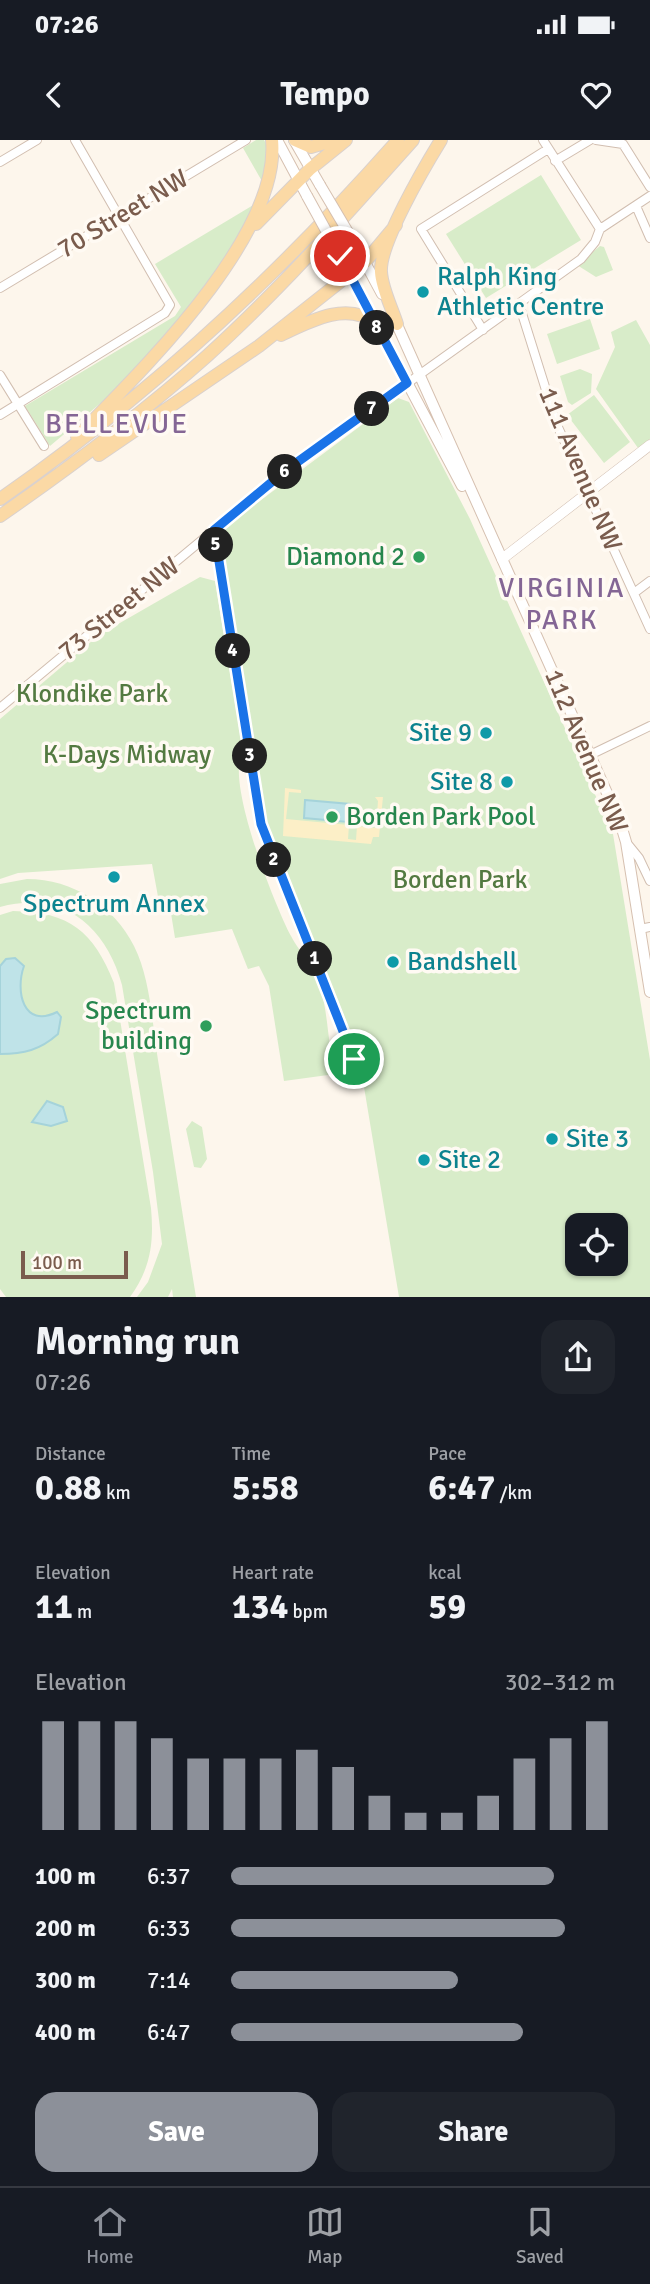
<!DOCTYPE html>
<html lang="en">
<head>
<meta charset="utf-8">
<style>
	body { margin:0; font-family:Signika,sans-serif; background:#20242c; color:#f1f3f6; height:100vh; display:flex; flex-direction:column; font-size:26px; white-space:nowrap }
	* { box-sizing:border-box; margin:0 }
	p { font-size:23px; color:#9ea1a6 }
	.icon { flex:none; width:38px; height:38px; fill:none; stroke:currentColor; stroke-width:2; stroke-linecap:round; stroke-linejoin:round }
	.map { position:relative; height:1157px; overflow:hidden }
	.sheet { display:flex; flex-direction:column; background:#171b24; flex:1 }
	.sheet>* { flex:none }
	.tools { position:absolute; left:565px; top:1073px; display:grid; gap:14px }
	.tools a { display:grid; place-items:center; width:63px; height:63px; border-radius:14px; background:#171b24; box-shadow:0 2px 5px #0004; font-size:35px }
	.scale { position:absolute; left:21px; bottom:18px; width:107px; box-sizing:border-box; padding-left:7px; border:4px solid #7a5c4d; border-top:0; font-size:19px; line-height:24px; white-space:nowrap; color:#7a5c4d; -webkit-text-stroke:5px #fffaf3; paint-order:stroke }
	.pin { position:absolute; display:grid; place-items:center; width:60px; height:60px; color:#fff; margin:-30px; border:4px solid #fff; border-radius:50%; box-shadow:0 2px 7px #0007 }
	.km { position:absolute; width:35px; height:35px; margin:-18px; border-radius:50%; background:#222; color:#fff; font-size:19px; line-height:35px; text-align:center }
	.round { display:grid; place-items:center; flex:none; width:74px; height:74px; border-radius:21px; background:#20242c }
	.headline { display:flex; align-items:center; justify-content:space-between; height:119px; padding:0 35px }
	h1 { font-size:38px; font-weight:800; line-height:52px }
	.metrics { display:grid; grid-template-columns:repeat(3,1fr); gap:10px; height:119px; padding:7px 35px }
	.metrics div { display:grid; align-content:center }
	.metrics b { font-size:35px; font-weight:800 }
	.metrics small { font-size:19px; font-weight:400 }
	.metrics p { font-size:19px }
	.chart { height:196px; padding:14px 35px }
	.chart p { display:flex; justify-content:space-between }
	.chart svg { width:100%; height:126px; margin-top:7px; stroke:#8c9099; stroke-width:6 }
	.cta { display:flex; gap:14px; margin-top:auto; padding:14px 35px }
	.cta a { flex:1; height:80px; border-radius:21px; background:#8c9099; color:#fff; font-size:28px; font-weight:800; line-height:80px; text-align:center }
	.cta a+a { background:#20242c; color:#f1f3f6 }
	ul { padding:0 35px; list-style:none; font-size:23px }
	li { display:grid; grid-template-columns:112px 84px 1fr; align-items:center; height:52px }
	li i { height:18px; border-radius:9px; background:#8c9099 }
	.status { display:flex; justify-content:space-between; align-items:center; height:49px; padding:0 35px; background:#171b24; direction:ltr }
	.status svg { height:19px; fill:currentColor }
	header { display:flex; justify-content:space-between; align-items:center; height:91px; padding:0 35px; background:#171b24; font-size:32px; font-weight:800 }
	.menu { display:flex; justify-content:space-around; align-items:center; height:98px; border-top:2px solid #363941; background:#171b24; font-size:19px; color:#9ea1a6 }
	.menu a { display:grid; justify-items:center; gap:4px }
	.menu .on { color:#8c9099 }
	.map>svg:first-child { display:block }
	.green { fill:#d8ecc9; fill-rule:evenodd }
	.sand { fill:#fcefc7 }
	.water { fill:#bfe3e8; stroke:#a5d3da; stroke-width:2 }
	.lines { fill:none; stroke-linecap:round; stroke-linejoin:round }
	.minor-casing { stroke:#d1beb0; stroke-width:10 }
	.tertiary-casing { stroke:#d1beb0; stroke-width:11 }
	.secondary-casing { stroke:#d6c0b0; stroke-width:12 }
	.primary-casing { stroke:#dad1cd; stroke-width:14 }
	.minor { stroke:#fff; stroke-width:8 }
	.tertiary { stroke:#fff; stroke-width:10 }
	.secondary { stroke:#fff; stroke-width:10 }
	.primary { stroke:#fbd9a5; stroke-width:12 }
	.secondary-bridge-casing { stroke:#d6c0b0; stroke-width:12; stroke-linecap:butt }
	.secondary-bridge { stroke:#fff; stroke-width:10 }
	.route-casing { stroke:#fff; stroke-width:14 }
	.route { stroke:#1a73e8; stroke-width:9 }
	.culture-dot { fill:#0f9aa8; stroke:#fffaf3; stroke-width:2.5 }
	.leisure-dot { fill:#2e9e5b; stroke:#fffaf3; stroke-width:2.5 }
	.labels { text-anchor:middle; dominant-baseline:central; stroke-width:7; stroke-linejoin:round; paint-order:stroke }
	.street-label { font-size:26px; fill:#7a5c4d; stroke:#fffaf3 }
	.culture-label { font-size:26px; fill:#0d838f; stroke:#fffaf3; text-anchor:start }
	.leisure-label { font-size:26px; fill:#27864d; stroke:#fffaf3; text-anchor:end }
	.park-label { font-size:26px; fill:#537a41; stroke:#fffaf3 }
	.neighbourhood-label { font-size:28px; letter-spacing:2px; fill:#846695; stroke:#fffaf3 }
</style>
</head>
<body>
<div class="status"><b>07:26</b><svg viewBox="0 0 49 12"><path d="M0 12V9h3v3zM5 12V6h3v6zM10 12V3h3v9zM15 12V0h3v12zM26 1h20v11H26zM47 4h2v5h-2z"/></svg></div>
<header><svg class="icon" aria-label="back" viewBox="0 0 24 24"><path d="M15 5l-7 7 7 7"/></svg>Tempo<svg class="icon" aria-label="heart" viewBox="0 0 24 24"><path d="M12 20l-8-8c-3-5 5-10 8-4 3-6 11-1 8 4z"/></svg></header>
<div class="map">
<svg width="650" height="1157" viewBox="0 0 650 1157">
	<rect width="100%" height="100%" fill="#fdf6ec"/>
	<path class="green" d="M256 0H264C294 44 181 182 149 217 119 249 84 277 50 306L25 266 175 176 181 167 155 124 255 64 263 43 243 8Z
		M541 35 581 100 486 158 446 94Z
		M600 106 604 107 613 130 596 137 577 125Z
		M590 179 600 209 557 224 547 194Z
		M636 180 650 205V299L638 308 596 249 615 207 611 192Z
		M580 229 592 234 591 253 572 265 568 262 560 236Z
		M594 255 630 302 604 323 567 275Z
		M398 258 409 262 470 379 613 694 650 920V1157H399L358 911 268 687 220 408 226 386ZM578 1085H616V1124H578Z
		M200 437 215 441 243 612C224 638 275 766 291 796 301 815 313 823 320 847 326 865 327 886 330 905L342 904 350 932 284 941 269 846 259 826 248 829 232 789 175 798 169 761 159 762 152 724 18 733 0 739V579L99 495Z
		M27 739C73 739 114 766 134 806 151 840 152 884 158 920 171 999 183 1078 196 1157H173L172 1149 168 1157H137L148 1142 162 1104 153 1032 122 845C106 786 63 750 0 767V744Z
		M13 771C70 772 93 791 114 843L151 1068C154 1102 151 1128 130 1157H6L0 1149V775Z
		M192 981 202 987 207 1019 201 1028 194 1027 186 989Z"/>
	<path class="sand" d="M285 648 301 650V653L289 652 286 679 349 685 348 699 356 700 357 686 376 688 378 661 375 657H383L379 697H373L371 704 283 696Z"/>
	<path class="water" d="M305 660 350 664 348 682 304 678Z
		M15 818 24 826C15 851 23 889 57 872L61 877 58 894C40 910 24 914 0 914V826L6 819Z
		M47 961 63 967 67 981 51 986 32 982Z"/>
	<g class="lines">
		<defs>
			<path id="minor" d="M543 0 600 89
				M596 0 623 4 650 47
				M555 21 590 0
				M0 22 37 0
				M636 66 650 98
				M600 89 650 56
				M0 148 246 0
				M519 164 557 285 650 489
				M483 190 421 89 548 9
				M0 235 44 306
				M0 275 165 173 170 165 75 0
				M213 390 262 689 354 919
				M634 453 650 441
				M0 568 285 331 581 119 595 102 600 89
				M590 615 650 586
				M626 702 639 718 650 741
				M640 789 650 787"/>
			<path id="tertiary" d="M502 419 650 305"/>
			<path id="secondary" d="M277 0 307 56
				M294 0 320 45
				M355 104 382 154
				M340 116 462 346
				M394 178 620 682 626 702 650 852"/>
			<path id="primary" d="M295 0 311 7 335 0
				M256 84 310 29 346 0
				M397 184C392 168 382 149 381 132 379 104 425 26 441 0
				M281 195C310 181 347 161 375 183
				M77 297C140 232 281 96 272 0
				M99 315 259 206 365 122 396 85
				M0 359C149 256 278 136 398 0
				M0 376C72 326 142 274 207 216 281 149 347 74 413 0"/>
		</defs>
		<use href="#minor" class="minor-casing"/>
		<use href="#tertiary" class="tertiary-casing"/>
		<use href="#secondary" class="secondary-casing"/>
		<use href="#primary" class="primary-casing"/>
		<use href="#minor" class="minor"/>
		<use href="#tertiary" class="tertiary"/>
		<use href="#secondary" class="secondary"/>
		<use href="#primary" class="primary"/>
		<defs>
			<path id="secondary-bridge" d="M320 45 355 104
				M307 56 340 116"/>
		</defs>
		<use href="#secondary-bridge" class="secondary-bridge-casing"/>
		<use href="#secondary-bridge" class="secondary-bridge"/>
	</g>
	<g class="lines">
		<defs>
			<path id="route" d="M340 116 407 243 285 331 214 390 261 684 354 919"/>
		</defs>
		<use href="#route" class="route-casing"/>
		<use href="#route" class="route"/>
	</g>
	<g class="culture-dot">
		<circle cx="423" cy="152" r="7"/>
		<circle cx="486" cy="593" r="7"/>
		<circle cx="507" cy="642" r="7"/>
		<circle cx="114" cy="737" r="7"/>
		<circle cx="393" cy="822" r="7"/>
		<circle cx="552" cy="999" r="7"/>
		<circle cx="424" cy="1020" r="7"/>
	</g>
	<g class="leisure-dot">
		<circle cx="419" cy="417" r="7"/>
		<circle cx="332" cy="677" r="7"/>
		<circle cx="206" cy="886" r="7"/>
	</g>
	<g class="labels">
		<g class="street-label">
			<text transform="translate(123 74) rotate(-31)">70 Street NW</text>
			<text transform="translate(580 329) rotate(67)">111 Avenue NW</text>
			<text transform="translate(119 469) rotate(-39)">73 Street NW</text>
			<text transform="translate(586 611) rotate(67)">112 Avenue NW</text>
		</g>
		<g class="culture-label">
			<text x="437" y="137">Ralph King<tspan x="437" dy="30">Athletic Centre</tspan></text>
			<text x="472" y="593" text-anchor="end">Site 9</text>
			<text x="493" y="642" text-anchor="end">Site 8</text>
			<text x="114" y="764" text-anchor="middle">Spectrum Annex</text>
			<text x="407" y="822">Bandshell</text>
			<text x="566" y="999">Site 3</text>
			<text x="438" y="1020">Site 2</text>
		</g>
		<g class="leisure-label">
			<text x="405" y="417">Diamond 2</text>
			<text x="346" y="677" text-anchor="start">Borden Park Pool</text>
			<text x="192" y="871">Spectrum<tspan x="192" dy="30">building</tspan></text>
		</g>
		<g class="park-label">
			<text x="92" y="554">Klondike Park</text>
			<text x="127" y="615">K-Days Midway</text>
			<text x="460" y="740">Borden Park</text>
		</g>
		<g class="neighbourhood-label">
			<text x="117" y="284">BELLEVUE</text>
			<text x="562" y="448">VIRGINIA<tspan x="562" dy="32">PARK</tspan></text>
		</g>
	</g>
</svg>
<div class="tools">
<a><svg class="icon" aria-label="locate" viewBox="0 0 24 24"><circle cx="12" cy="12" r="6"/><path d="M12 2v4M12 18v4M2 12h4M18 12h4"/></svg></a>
</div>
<div class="scale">100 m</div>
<div class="pin" style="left:354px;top:919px;background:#1e9e55"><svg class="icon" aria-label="arrive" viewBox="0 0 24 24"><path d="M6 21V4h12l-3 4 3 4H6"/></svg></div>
<div class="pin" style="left:340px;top:116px;background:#d93025"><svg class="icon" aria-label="check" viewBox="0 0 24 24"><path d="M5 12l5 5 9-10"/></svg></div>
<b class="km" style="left:315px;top:819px">1</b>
<b class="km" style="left:274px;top:720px">2</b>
<b class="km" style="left:250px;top:616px">3</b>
<b class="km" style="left:233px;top:511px">4</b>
<b class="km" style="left:216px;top:405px">5</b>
<b class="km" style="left:285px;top:332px">6</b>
<b class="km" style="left:372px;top:269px">7</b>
<b class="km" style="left:377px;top:188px">8</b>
</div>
<section class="sheet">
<div class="headline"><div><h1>Morning run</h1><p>07:26</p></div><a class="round"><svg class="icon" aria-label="share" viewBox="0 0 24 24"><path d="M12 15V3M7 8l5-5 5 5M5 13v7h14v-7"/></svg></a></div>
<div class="metrics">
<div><p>Distance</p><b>0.88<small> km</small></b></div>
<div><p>Time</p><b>5:58</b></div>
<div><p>Pace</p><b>6:47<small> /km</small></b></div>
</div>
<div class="metrics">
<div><p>Elevation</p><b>11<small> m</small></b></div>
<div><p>Heart rate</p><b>134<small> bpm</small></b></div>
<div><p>kcal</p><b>59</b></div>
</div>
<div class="chart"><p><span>Elevation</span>302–312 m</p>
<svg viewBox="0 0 160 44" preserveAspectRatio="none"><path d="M5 44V6M15 44V6M25 44V6M35 44V12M45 44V19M55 44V19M65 44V19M75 44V16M85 44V22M95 44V32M105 44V38M115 44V38M125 44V32M135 44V19M145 44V12M155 44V6"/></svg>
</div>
<ul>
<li><b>100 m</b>6:37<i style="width:84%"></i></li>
<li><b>200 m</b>6:33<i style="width:87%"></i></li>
<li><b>300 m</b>7:14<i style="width:59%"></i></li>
<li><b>400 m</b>6:47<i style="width:76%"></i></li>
</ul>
<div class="cta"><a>Save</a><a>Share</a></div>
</section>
<nav class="menu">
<a class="on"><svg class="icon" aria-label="home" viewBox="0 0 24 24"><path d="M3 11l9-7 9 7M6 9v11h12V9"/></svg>Home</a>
<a><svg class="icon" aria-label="map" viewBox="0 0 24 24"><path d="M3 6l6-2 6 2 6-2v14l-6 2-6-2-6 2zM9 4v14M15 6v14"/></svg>Map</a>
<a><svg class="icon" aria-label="saved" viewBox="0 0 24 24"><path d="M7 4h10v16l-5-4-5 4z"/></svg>Saved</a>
</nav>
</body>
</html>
